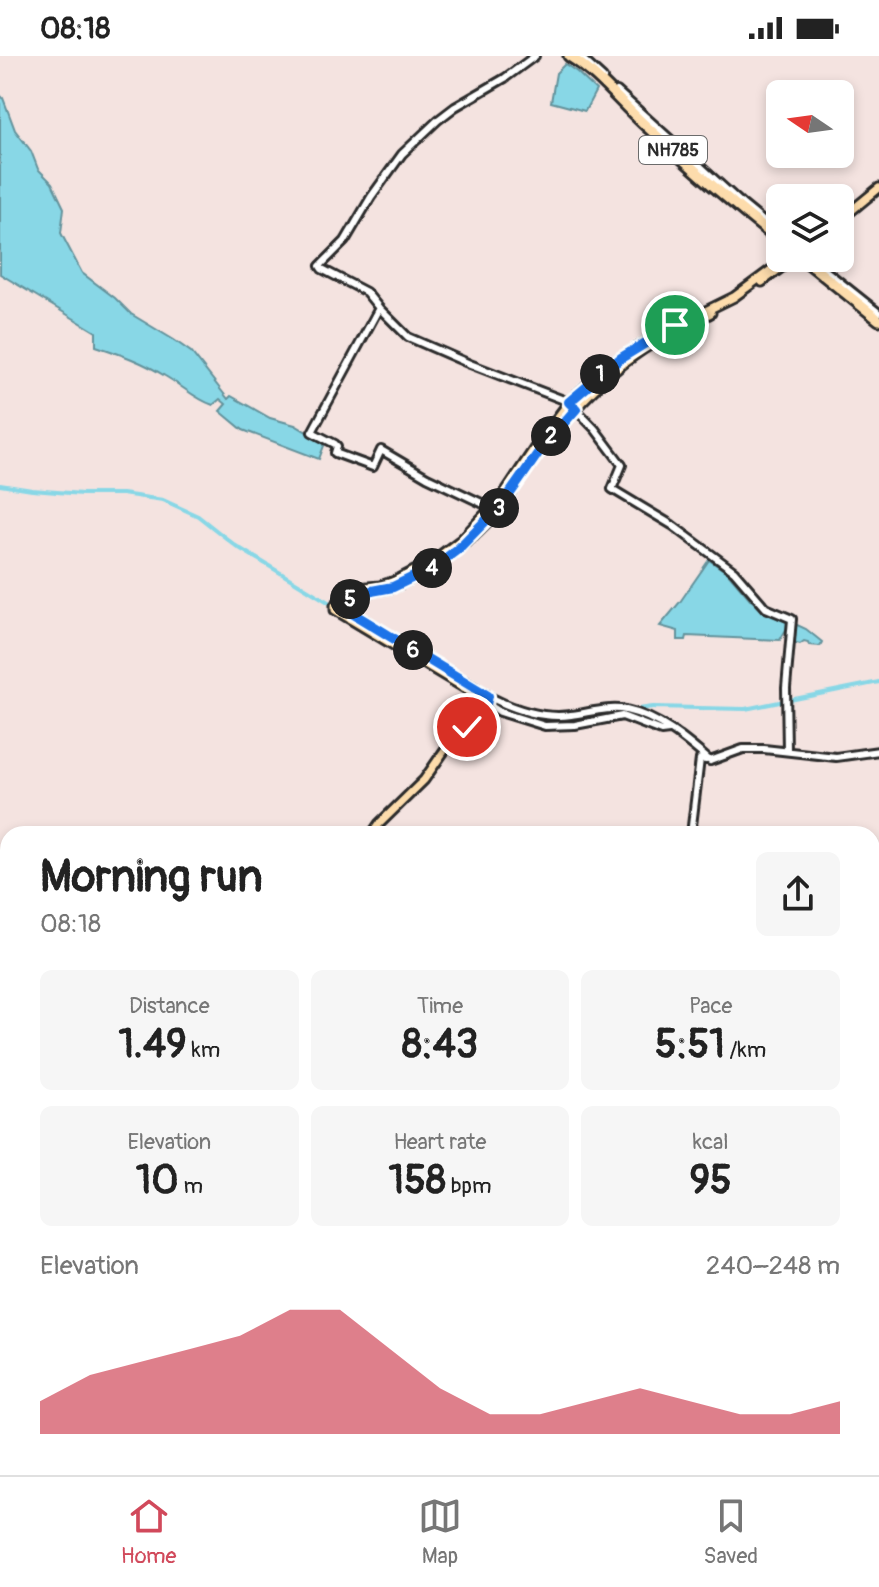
<!DOCTYPE html>
<html lang="en">
<head>
<meta charset="utf-8">
<style>
	body { margin:0; font-family:Pangolin,sans-serif; background:#f6f6f6; color:#222; height:100vh; display:flex; flex-direction:column; font-size:30px; white-space:nowrap }
	* { box-sizing:border-box; margin:0 }
	p { font-size:26px; color:#767676 }
	.icon { flex:none; width:44px; height:44px; fill:none; stroke:currentColor; stroke-width:2; stroke-linecap:round; stroke-linejoin:round }
	.map { position:relative; flex:1; overflow:hidden }
	.drawer { position:absolute; left:0px; top:770px; width:880px; height:650px; display:flex; flex-direction:column; background:#fff; border-radius:24px 24px 0 0; box-shadow:0 4px 12px #0003 }
	.drawer>* { flex:none }
	.needle { width:52px; rotate:283deg }
	.buttons { position:absolute; left:766px; top:24px; display:grid; gap:16px }
	.buttons a { display:grid; place-items:center; width:88px; height:88px; border-radius:12px; background:#fff; box-shadow:0 4px 12px #0003; font-size:40px }
	.pin { position:absolute; display:grid; place-items:center; width:68px; height:68px; color:#fff; margin:-34px; border:4px solid #fff; border-radius:50%; box-shadow:0 2px 8px #0007 }
	.km { position:absolute; width:40px; height:40px; margin:-20px; border-radius:50%; background:#222; color:#fff; font-size:22px; line-height:40px; text-align:center }
	.round { display:grid; place-items:center; flex:none; width:84px; height:84px; border-radius:12px; background:#f6f6f6 }
	.summary { display:flex; align-items:center; justify-content:space-between; height:136px; padding:0 40px }
	h1 { font-size:44px; font-weight:700; line-height:60px }
	.metrics { display:grid; grid-template-columns:repeat(3,1fr); gap:12px; height:136px; padding:8px 40px }
	.metrics div { display:grid; align-content:center; border-radius:12px; background:#f6f6f6; text-align:center }
	.metrics b { font-size:40px; font-weight:700 }
	.metrics small { font-size:22px; font-weight:400 }
	.metrics p { font-size:22px }
	.chart { height:224px; padding:16px 40px }
	.chart p { display:flex; justify-content:space-between }
	.chart svg { width:100%; height:144px; margin-top:8px; fill:#d1495b; opacity:.7 }
	.status { display:flex; justify-content:space-between; align-items:center; height:56px; padding:0 40px; background:#fff; direction:ltr }
	.status svg { height:22px; fill:currentColor }
	.tab-bar { display:flex; justify-content:space-around; align-items:center; height:112px; border-top:2px solid #e0e0e0; background:#fff; font-size:22px; color:#767676 }
	.tab-bar a { display:grid; justify-items:center; gap:4px }
	.tab-bar .on { color:#d1495b }
	.map>svg:first-child { display:block }
	.water { fill:#88d7e6; stroke:#63929b; stroke-width:2 }
	.lines { fill:none; stroke-linecap:round; stroke-linejoin:round }
	.canal { stroke:#88d7e6; stroke-width:4 }
	.river { stroke:#88d7e6; stroke-width:5 }
	.secondary-casing { stroke:#2b2b2b; stroke-width:12 }
	.primary-casing { stroke:#2b2b2b; stroke-width:13 }
	.highway-casing { stroke:#2b2b2b; stroke-width:15 }
	.secondary { stroke:#fff; stroke-width:6 }
	.primary { stroke:#fddcac; stroke-width:7 }
	.highway { stroke:#fddcac; stroke-width:9 }
	.route-casing { stroke:#fff; stroke-width:16 }
	.route { stroke:#1a73e8; stroke-width:10 }
	.labels { text-anchor:middle; dominant-baseline:central; stroke-width:6; stroke-linejoin:round; paint-order:stroke }
	.shield { fill:#fff; stroke:#6b6b6b; stroke-width:2 }
	.shield-label { font-size:18px; font-weight:bold; fill:#2b2b2b }
</style>
</head>
<body>
<div class="status"><b>08:18</b><svg viewBox="0 0 49 12"><path d="M0 12V9h3v3zM5 12V6h3v6zM10 12V3h3v9zM15 12V0h3v12zM26 1h20v11H26zM47 4h2v5h-2z"/></svg></div>
<div class="map">
<svg width="879" height="1419" viewBox="0 0 879 1419">
	<rect width="100%" height="100%" fill="#f4e3e0"/>
	<filter id="ink" filterUnits="userSpaceOnUse"><feTurbulence type="fractalNoise" baseFrequency=".0125" numOctaves="2"/><feDisplacementMap in="SourceGraphic" scale="16" xChannelSelector="R" yChannelSelector="G"/><feConvolveMatrix kernelMatrix="1 2 1 2 8 2 1 2 1" color-interpolation-filters="sRGB"/></filter>
	<g filter="url(#ink)">
		<path class="water" d="M565 8 577 16 596 34 585 55 551 46 556 17Z
			M0 39 3 42 15 74 31 95 38 113 52 127 64 152 61 177 82 217 115 242 131 258 174 284 191 296 228 343 231 340 270 362 295 369 325 387 319 403 243 374 220 355 226 348 220 343 213 349C195 343 181 329 165 320 143 306 120 298 96 290V276L0 218Z
			M709 504 728 517 751 544 765 557 780 561 806 573 822 586 820 590 809 589 808 586 804 585 800 588 793 586 794 574 787 572 780 584 687 580 686 584H678V575L660 570 680 546Z
			M125 1412H311L310 1419H124Z"/>
		<g class="lines">
			<path class="canal" d="M558 366 590 331 611 314
				M0 429 32 434 82 438H122L163 444 198 460 236 490 348 558
				M488 643C508 655 532 665 555 665 574 666 599 658 619 656
				M631 654 653 651 745 653 879 626"/>
			<path class="river" d="M0 1394 8 1397"/>
			<defs>
				<path id="secondary" d="M579 0 603 22
					M617 35 742 148 780 179
					M810 202 879 257
					M379 252 408 281 470 308 569 346 595 373 622 409 612 433 672 469 734 515 766 552 792 563 786 632 787 695
					M492 452 427 421 381 394 373 411 335 397 337 390 335 388 312 376 379 252 366 236 322 213 320 210 345 185 371 141 402 98 438 64 455 51 505 22 535 0
					M488 640C513 653 542 663 571 659 588 657 609 650 626 654 659 661 686 684 710 705
					M477 641 500 656 545 670 575 669 622 660 661 675 669 674
					M710 705 743 693H764L836 701 879 695
					M691 778 700 703 706 704
					M0 853H8"/>
				<path id="primary" d="M840 164 879 132
					M762 226 794 202
					M527 412C556 370 607 315 650 289 669 277 691 268 711 257
					M482 656 488 648V640L347 554 346 550C357 531 379 537 396 530 442 510 483 477 512 436
					M372 778 379 768 424 724 451 685 480 654 481 650 473 637 335 554V549L349 535 356 532 380 530 395 525 431 506 462 483 504 438 536 390 569 346 598 319 621 302 657 279 734 241 787 202
					M872 1103H879
					M872 1158 879 1167
					M879 1365 875 1370 879 1373"/>
				<path id="highway" d="M569 0C597 17 619 45 643 67 687 108 733 148 780 185
					M802 202 879 264"/>
			</defs>
			<use href="#secondary" class="secondary-casing"/>
			<use href="#primary" class="primary-casing"/>
			<use href="#highway" class="highway-casing"/>
			<use href="#secondary" class="secondary"/>
			<use href="#primary" class="primary"/>
			<use href="#highway" class="highway"/>
		</g>
	</g>
	<g class="lines" filter="url(#ink)">
		<defs>
			<path id="route" d="M467 671 485 652 488 640 347 554 346 552 348 546 354 540 361 537 393 531 434 511 458 493 504 446 541 393 576 353 569 346 621 302 675 269"/>
		</defs>
		<use href="#route" class="route-casing"/>
		<use href="#route" class="route"/>
	</g>
	<g class="labels">
		<rect class="shield" x="639" y="80" width="68" height="28" rx="6"/>
		<g class="shield-label">
			<text x="673" y="94">NH785</text>
		</g>
	</g>
</svg>
<div class="buttons">
<a><svg class="needle" viewBox="-14 -14 28 28"><path d="M0-13l5 13h-10z" fill="#e53935"/><path d="M0 13l5-13h-10z" fill="#767676"/></svg></a>
<a><svg class="icon" aria-label="layers" viewBox="0 0 24 24"><path d="M12 4l9 5-9 5-9-5zM3 14l9 5 9-5"/></svg></a>
</div>
<div class="pin" style="left:675px;top:269px;background:#1e9e55"><svg class="icon" aria-label="arrive" viewBox="0 0 24 24"><path d="M6 21V4h12l-3 4 3 4H6"/></svg></div>
<div class="pin" style="left:467px;top:671px;background:#d93025"><svg class="icon" aria-label="check" viewBox="0 0 24 24"><path d="M5 12l5 5 9-10"/></svg></div>
<b class="km" style="left:600px;top:318px">1</b>
<b class="km" style="left:551px;top:380px">2</b>
<b class="km" style="left:499px;top:452px">3</b>
<b class="km" style="left:432px;top:512px">4</b>
<b class="km" style="left:350px;top:543px">5</b>
<b class="km" style="left:413px;top:594px">6</b>
<section class="drawer">
<div class="summary"><div><h1>Morning run</h1><p>08:18</p></div><a class="round"><svg class="icon" aria-label="share" viewBox="0 0 24 24"><path d="M12 15V3M7 8l5-5 5 5M5 13v7h14v-7"/></svg></a></div>
<div class="metrics">
<div><p>Distance</p><b>1.49<small> km</small></b></div>
<div><p>Time</p><b>8:43</b></div>
<div><p>Pace</p><b>5:51<small> /km</small></b></div>
</div>
<div class="metrics">
<div><p>Elevation</p><b>10<small> m</small></b></div>
<div><p>Heart rate</p><b>158<small> bpm</small></b></div>
<div><p>kcal</p><b>95</b></div>
</div>
<div class="chart"><p><span>Elevation</span>240–248 m</p>
<svg viewBox="0 0 160 44" preserveAspectRatio="none"><path d="M0 44V34L10 26L20 22L30 18L40 14L50 6L60 6L70 18L80 30L90 38L100 38L110 34L120 30L130 34L140 38L150 38L160 34V44z"/></svg>
</div>
</section>
</div>
<nav class="tab-bar">
<a class="on"><svg class="icon" aria-label="home" viewBox="0 0 24 24"><path d="M3 11l9-7 9 7M6 9v11h12V9"/></svg>Home</a>
<a><svg class="icon" aria-label="map" viewBox="0 0 24 24"><path d="M3 6l6-2 6 2 6-2v14l-6 2-6-2-6 2zM9 4v14M15 6v14"/></svg>Map</a>
<a><svg class="icon" aria-label="saved" viewBox="0 0 24 24"><path d="M7 4h10v16l-5-4-5 4z"/></svg>Saved</a>
</nav>
</body>
</html>
